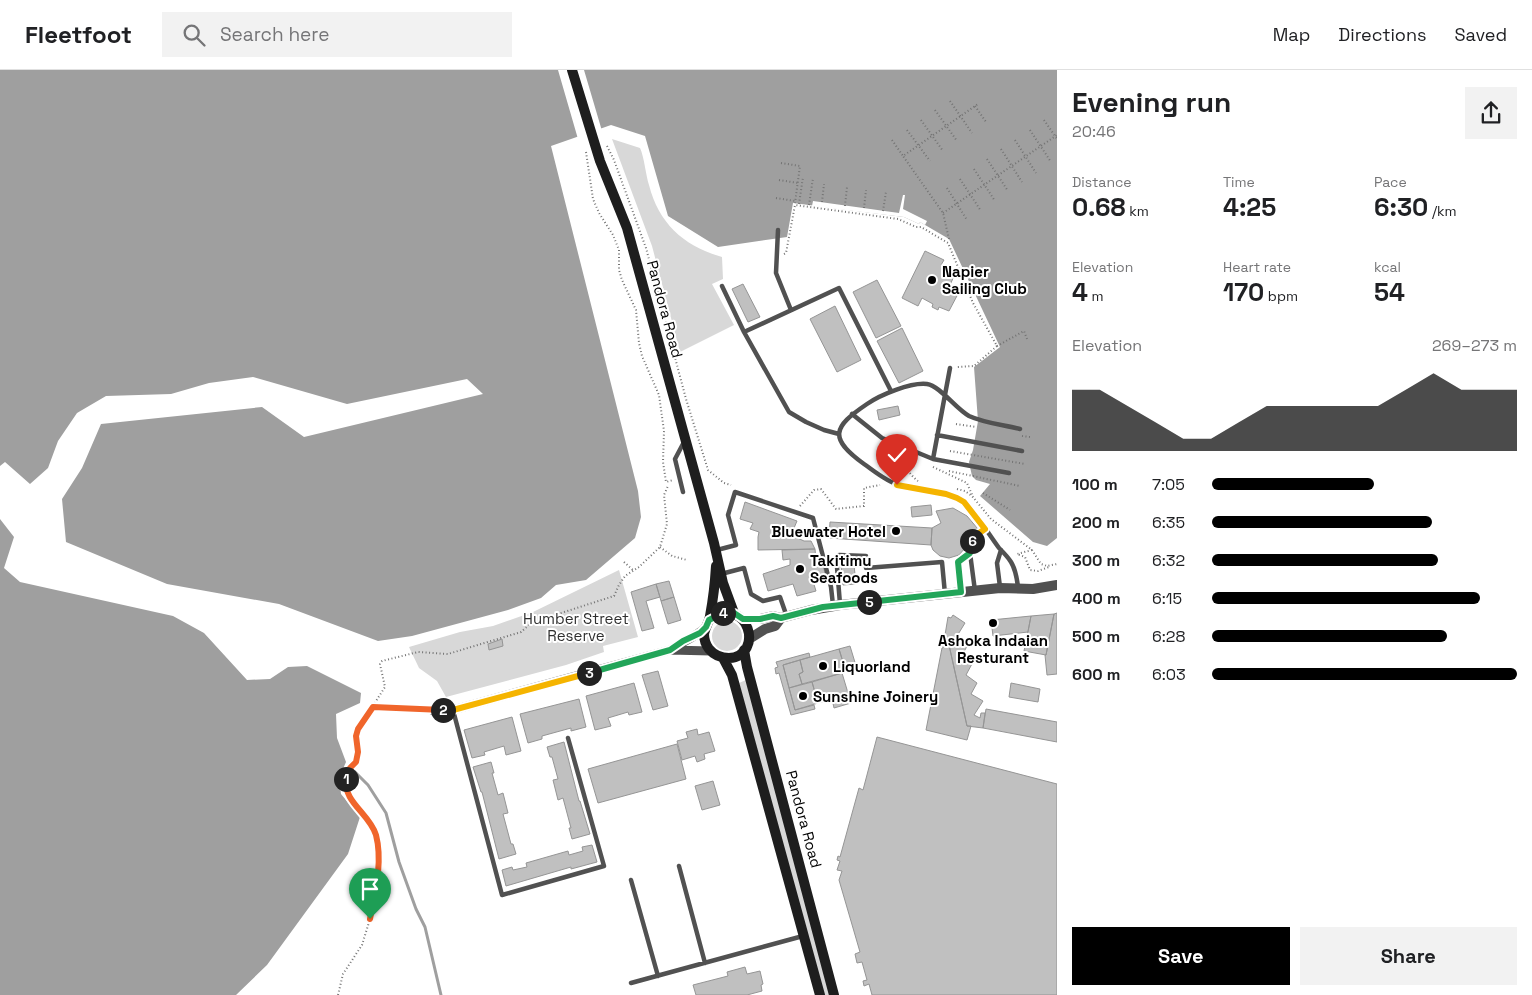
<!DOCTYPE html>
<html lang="en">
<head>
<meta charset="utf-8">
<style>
	body { margin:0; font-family:"Space Grotesk",sans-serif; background:#f2f2f2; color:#202124; height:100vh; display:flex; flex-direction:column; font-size:19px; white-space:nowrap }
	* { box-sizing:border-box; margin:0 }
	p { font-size:16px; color:#757577 }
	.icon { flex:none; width:28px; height:28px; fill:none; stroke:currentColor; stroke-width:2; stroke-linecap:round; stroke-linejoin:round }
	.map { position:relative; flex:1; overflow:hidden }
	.side { display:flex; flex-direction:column; background:#fff; width:475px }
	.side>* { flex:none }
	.pin { position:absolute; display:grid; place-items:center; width:42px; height:42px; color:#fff; margin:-51px -21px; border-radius:50% 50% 50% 0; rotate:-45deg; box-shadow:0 0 5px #0007 }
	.pin .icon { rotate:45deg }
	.km { position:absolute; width:25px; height:25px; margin:-12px; border-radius:50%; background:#222; color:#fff; font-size:14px; line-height:25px; text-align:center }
	.round { display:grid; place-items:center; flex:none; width:52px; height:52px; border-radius:0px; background:#f2f2f2 }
	.overview { display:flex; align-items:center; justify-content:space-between; height:85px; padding:0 15px }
	h1 { font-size:28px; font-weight:700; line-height:38px }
	.metrics { display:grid; grid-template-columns:repeat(3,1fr); gap:8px; height:85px; padding:5px 15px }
	.metrics div { display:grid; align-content:center }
	.metrics b { font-size:25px; font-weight:700 }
	.metrics small { font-size:14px; font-weight:400 }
	.metrics p { font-size:14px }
	.chart { height:140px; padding:10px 15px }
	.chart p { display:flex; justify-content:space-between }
	.chart svg { width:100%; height:90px; margin-top:5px; fill:#000; opacity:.7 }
	.primary-button { display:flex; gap:10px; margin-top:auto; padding:10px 15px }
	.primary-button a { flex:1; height:58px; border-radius:0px; background:#000; color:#fff; font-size:20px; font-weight:700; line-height:58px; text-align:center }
	.primary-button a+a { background:#f2f2f2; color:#202124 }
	ul { padding:0 15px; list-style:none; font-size:16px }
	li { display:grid; grid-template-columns:80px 60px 1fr; align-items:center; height:38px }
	li i { height:12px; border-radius:6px; background:#000 }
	header { display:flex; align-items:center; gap:30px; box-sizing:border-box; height:70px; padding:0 25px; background:#fff; border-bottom:1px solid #e0e0e0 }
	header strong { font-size:24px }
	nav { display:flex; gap:28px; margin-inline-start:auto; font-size:18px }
	.search { width:350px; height:45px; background:#f2f2f2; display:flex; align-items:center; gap:12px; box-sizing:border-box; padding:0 18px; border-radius:0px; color:#757577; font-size:19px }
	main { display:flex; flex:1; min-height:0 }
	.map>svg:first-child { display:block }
	.green { fill:#d8d8d8 }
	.water { fill:#9f9f9f }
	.pier { fill:#fff }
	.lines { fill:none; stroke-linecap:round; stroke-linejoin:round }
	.stream { stroke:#9f9f9f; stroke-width:3 }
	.building { fill:#c0c0c0; stroke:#959595 }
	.path { stroke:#737373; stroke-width:2; stroke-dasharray:1 2.5; stroke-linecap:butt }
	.service { stroke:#515151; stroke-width:4.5 }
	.minor { stroke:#515151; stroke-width:9 }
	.tertiary { stroke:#515151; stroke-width:10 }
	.secondary { stroke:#1e1e1e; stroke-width:10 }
	.split-1-casing { stroke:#fff; stroke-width:10 }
	.split-2-casing { stroke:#fff; stroke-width:10 }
	.split-3-casing { stroke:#fff; stroke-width:10 }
	.split-4-casing { stroke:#fff; stroke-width:10 }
	.split-5-casing { stroke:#fff; stroke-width:10 }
	.split-6-casing { stroke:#fff; stroke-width:10 }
	.split-7-casing { stroke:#fff; stroke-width:10 }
	.split-1 { stroke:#f0652b; stroke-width:6 }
	.split-2 { stroke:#f0652b; stroke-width:6 }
	.split-3 { stroke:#f5b400; stroke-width:6 }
	.split-4 { stroke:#22a559; stroke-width:6 }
	.split-5 { stroke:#22a559; stroke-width:6 }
	.split-6 { stroke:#22a559; stroke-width:6 }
	.split-7 { stroke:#f5b400; stroke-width:6 }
	.poi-dot { fill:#000; stroke:#fff; stroke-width:2 }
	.labels { text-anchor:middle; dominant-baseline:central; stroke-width:4; stroke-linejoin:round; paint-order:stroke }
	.poi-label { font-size:15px; font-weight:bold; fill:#000; stroke:#fff; text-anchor:start }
	.street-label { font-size:15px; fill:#000; stroke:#fff }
	.park-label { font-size:15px; fill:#2f2f2f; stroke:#fff }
</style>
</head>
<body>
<header>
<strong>Fleetfoot</strong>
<div class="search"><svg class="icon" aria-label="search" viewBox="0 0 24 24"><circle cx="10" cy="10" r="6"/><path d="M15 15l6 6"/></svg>Search here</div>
<nav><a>Map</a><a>Directions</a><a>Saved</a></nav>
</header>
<main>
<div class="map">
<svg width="1057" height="925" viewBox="0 0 1057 925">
	<rect width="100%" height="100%" fill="#fff"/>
	<path class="green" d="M612 69 640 78C644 86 646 106 649 115 659 154 684 176 722 187L723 209 712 214 734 255 680 282 652 176Z
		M619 500 638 567 603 576 604 582 566 595 446 627 437 611 419 598 409 577 460 562 493 556 533 542Z
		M712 566a15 15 0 1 1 30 0a15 15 0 1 1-30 0Z
		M746 610 831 925H824L739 613Z"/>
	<path class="water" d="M0 0H1057V468L1047 476 1033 472 980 426 990 414 976 410 972 406 969 392 973 380 978 351 974 297 1000 277 949 169 920 152 919 154 904 147 793 133 787 167 718 177 668 146 645 66 611 55 551 76 638 421 641 447 635 468 586 510 556 515 541 528 508 540 412 566 378 571 279 534 167 514 66 472 62 429 82 398 101 354 262 337 304 367 483 324 467 309 347 334 253 307 209 313 171 324 106 326 77 343 58 371 48 398 30 414 5 392 0 396Z
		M0 449 14 467 4 498 20 512 173 546 204 563 247 610 270 609 288 597 307 596 361 623 360 633 336 644 337 668 346 692 339 708 341 724 360 747 348 784 267 895 236 925H0Z"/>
	<path class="pier" d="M558 0H584L602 61 578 69Z
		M903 125H905L903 139 927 151 925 155 920 152 919 154 904 147 812 136 813 131 899 143Z"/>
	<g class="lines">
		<path class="stream" d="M338 699 355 702 368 715 386 743 399 792 416 839 425 857 441 925"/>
	</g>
	<path class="building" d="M925 181 944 190 941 195 956 202 949 217 959 222 949 241 939 237 938 240 932 237 933 234 922 228 918 236 902 228Z
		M877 210 901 256 876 268 853 222Z
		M743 214 760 247 748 252 732 219Z
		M835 236 861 290 837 302 810 249Z
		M902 258 923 301 899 313 877 271Z
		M898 336 900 345 879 350 877 340Z
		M745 432 797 451 791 465 804 471H811L815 479 758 480V467L759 462 750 459 753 453 740 449Z
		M931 435 932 445 912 447 911 437Z
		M953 438 967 446 978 459 965 463 967 469 965 478 959 485 949 488 940 486 933 480 931 475 932 458 941 453 936 441Z
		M830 452 932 458 931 475 829 468Z
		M815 479 816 490 821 488 825 503 812 508 816 521 797 526 793 514 768 521 763 504 790 495V489L783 490 782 480Z
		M854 495 856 514 843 515 841 496Z
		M669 511 674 527 661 531 656 514Z
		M656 514 660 527 646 531 654 558 642 561 631 522Z
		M674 527 681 550 668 554 661 531Z
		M1057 543V604L1047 605 1045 585H1046L1054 544Z
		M1054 544 1046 585 1024 581 1031 546Z
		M953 545 965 553 957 566 969 573 962 585 973 592 966 605 977 613 971 624 983 631 974 645 980 648 981 643H985L983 658 967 656 949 575 943 577 948 547 951 548Z
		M1031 546 1028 562 993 566 991 550Z
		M502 569 503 576 489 580 488 574Z
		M949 575 967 656H971L967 670 926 660 942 578Z
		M850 576 857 599 846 602 839 579Z
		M839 579 846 602 802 614 799 604 803 602 800 590Z
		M809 583 810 587 783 595 795 640 814 635 815 639 791 645 779 603 776 604 775 598 778 597 776 592Z
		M800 590 803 602 799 604 802 614 789 618 783 595Z
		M658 601 668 636 653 640 642 605Z
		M842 603 851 633 834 638 832 629 818 633 812 612Z
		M812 612 818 633 795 640 789 618Z
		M634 613 642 642 629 645 628 642 608 648 611 656 595 660 586 626Z
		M1011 613 1040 619 1038 632 1009 627Z
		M579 629 586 657 571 661V658L542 666V669L528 673 520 644Z
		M986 639 1057 652V672L983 658Z
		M512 647 521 681 506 685 504 676 484 682 485 685 472 688 464 660Z
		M697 659 698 665 709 662 715 681 704 684 705 689 697 692 695 686 682 690 677 671 688 668 686 662Z
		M877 667 1057 714V925H872L869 914 864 916 863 911 867 910 862 892 857 893 855 884 860 882 839 810 842 801 837 800 840 791 837 790 838 786 840 787 859 718 863 720Z
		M564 672 579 731H580L590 764 572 769 569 758H571L563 728 558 730 553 710 558 709 552 687H550L547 677Z
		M677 674 686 709 598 733 588 699Z
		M491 692 494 703H492L498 725 503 723 508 743 503 744 511 774H513L516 784 499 789 482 722H481L473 697Z
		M713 711 720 735 702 740 695 716Z
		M592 775 597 792 571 799V797L506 816 502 800 512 797 513 800 527 797 526 793 568 781 569 785 583 781 582 777Z
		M745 897 747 904 760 901 763 914 761 915 762 921 747 925H696L693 915 728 906 727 902Z"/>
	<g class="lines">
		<path class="path" d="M950 31 972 63
			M975 36 986 52
			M935 40 957 71
			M921 50 943 81
			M1044 50 1057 69
			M907 60 930 91
			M1030 60 1051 92
			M892 70 903 86
			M1015 70 1036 103
			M607 76 614 90 646 178 686 329 708 400 724 413 731 415
			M1001 79 1022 112
			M586 82 593 129 599 143 613 165 619 180V200L622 210 636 240 639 273 642 286 659 325 664 361 663 392 666 412 673 410
			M987 89 1008 121
			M781 93 800 96 795 133
			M974 99 995 131
			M960 109 981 141
			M779 110 798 113
			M947 118 967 150
			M776 128 795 131
			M822 132 824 114
			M799 134 803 107
			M809 135 813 108
			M845 136 847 117
			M864 138 866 120
			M883 141 886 122
			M943 143 1057 65
			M949 169 943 143 903 86 978 34
			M784 184 786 183 795 135 898 149 916 157H921L948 173 973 233 997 276 974 296 957 297
			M997 276 1024 261 1027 269
			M956 354 976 357
			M1022 366 1030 367
			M950 381 1025 394
			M933 397 967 413 973 427
			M949 401 1020 416
			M889 404C902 383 907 404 918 411
			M957 419 965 421 972 426 991 449 1032 480 1041 494 1047 496 1057 494
			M983 423 1010 440
			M800 436 814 420 821 419 836 439 864 436V418L880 415
			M660 477 672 486 687 490
			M1032 480 1017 484 1025 487 1030 500 1038 501 1049 497
			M624 492 633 500
			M373 637 423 640
			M338 925 343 904 362 875 370 849 378 804 375 765 367 748 347 725 345 711 350 698 356 692 358 682 356 666 358 659 385 617 380 594 382 591 418 582 448 584 521 562 529 555 546 551 558 544 614 526 619 515 625 506 639 497 660 477 667 454 664 425 668 416"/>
		<path class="service" d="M778 160 776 203 791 240
			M722 216 744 262 789 342 806 352 824 360 839 364
			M744 262 839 218 891 321
			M852 344 882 368 933 389 1009 403
			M937 365 1022 381
			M933 389 950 298
			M683 422 675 389 684 372
			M717 480 736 475 728 445 735 422 813 448 831 517 833 535
			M970 483 975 521
			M721 504 744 498 751 524 763 531 780 527 787 547
			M1000 517 997 493 1001 480
			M1018 517C1017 509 1016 500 1011 492 1008 487 1003 482 999 478 990 466 973 438 961 431 944 419 919 421 899 415 887 412 874 401 864 394 828 368 833 357 867 334 880 325 911 312 927 314 940 316 956 339 969 346 984 353 1004 355 1020 359
			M961 522 958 492 970 483 973 468 985 459
			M840 534 837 497 839 485 866 486V498L942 492 945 524
			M453 640 502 825 604 796 568 668
			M679 796 705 893
			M631 810 658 906
			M631 913 803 866"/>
		<path class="minor" d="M670 580C682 572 696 567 706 557
			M433 641 453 640 670 580 711 581"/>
		<path class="tertiary" d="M743 549H760L773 546 781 548 811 540 840 535 1000 518 1033 519 1057 515
			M749 569 765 559 775 556 781 548"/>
		<path class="secondary" d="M572 0 600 91 627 158 714 473 723 513 734 543
			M709 550C749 523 765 586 729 588 721 588 714 585 709 579 706 575 704 569 704 564 705 558 709 552 710 546 713 530 715 513 716 496
			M744 580 747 597 834 925
			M723 588 732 605 820 925"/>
	</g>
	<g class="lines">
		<defs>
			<path id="split-1" d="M346 709C343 732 370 744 376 765 383 792 375 823 370 849"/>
			<path id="split-2" d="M346 709 350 698 356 692 358 682 356 666 358 659 373 637 443 640"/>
			<path id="split-3" d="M443 640H453L589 603"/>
			<path id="split-4" d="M589 603 670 580 683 571 700 563 706 557 709 550 723 543"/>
			<path id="split-5" d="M723 543H734L743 549H760L773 546 781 548 823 537 869 532"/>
			<path id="split-6" d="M869 532 961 522 958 492 970 483 972 471"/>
			<path id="split-7" d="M897 415 946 424 957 428 964 432 985 459 972 468V471"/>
		</defs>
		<use href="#split-1" class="split-1-casing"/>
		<use href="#split-2" class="split-2-casing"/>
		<use href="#split-3" class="split-3-casing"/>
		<use href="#split-4" class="split-4-casing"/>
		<use href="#split-5" class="split-5-casing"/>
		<use href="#split-6" class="split-6-casing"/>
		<use href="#split-7" class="split-7-casing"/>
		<use href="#split-1" class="split-1"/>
		<use href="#split-2" class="split-2"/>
		<use href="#split-3" class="split-3"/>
		<use href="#split-4" class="split-4"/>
		<use href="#split-5" class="split-5"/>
		<use href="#split-6" class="split-6"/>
		<use href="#split-7" class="split-7"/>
	</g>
	<g class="poi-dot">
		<circle cx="932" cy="210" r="5"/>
		<circle cx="896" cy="461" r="5"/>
		<circle cx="800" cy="499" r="5"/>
		<circle cx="993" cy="553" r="5"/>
		<circle cx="823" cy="596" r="5"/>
		<circle cx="803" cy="626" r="5"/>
	</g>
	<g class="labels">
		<g class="poi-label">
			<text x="942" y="201">Napier<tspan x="942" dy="17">Sailing Club</tspan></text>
			<text x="886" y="461" text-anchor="end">Bluewater Hotel</text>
			<text x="810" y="490">Takitimu<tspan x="810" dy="17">Seafoods</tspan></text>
			<text x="993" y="570" text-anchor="middle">Ashoka Indaian<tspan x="993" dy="17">Resturant</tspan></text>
			<text x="833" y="596">Liquorland</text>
			<text x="813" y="626">Sunshine Joinery</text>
		</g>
		<g class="street-label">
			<text transform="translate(665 239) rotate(75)">Pandora Road</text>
			<text transform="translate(804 749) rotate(75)">Pandora Road</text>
		</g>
		<g class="park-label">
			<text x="576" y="548">Humber Street<tspan x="576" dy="17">Reserve</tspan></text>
		</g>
	</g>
</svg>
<div class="pin" style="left:370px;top:849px;background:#1e9e55"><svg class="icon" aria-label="arrive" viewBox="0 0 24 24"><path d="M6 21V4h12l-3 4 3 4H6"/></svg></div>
<div class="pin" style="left:897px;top:415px;background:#d93025"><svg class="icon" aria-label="check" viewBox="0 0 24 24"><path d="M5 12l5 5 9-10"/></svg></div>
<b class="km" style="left:346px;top:709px">1</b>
<b class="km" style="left:443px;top:640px">2</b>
<b class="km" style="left:589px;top:603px">3</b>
<b class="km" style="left:723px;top:543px">4</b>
<b class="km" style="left:869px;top:532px">5</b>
<b class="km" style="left:972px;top:471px">6</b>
</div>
<section class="side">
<div class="overview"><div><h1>Evening run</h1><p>20:46</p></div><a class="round"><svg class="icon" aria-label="share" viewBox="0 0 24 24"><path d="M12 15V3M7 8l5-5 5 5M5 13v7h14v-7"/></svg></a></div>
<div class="metrics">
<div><p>Distance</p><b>0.68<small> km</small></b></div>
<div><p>Time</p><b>4:25</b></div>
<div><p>Pace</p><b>6:30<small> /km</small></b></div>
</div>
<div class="metrics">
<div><p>Elevation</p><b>4<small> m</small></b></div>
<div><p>Heart rate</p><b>170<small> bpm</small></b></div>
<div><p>kcal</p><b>54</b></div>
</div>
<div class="chart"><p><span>Elevation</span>269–273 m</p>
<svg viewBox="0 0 160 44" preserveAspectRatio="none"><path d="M0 44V14L10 14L20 22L30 30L40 38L50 38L60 30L70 22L80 22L90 22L100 22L110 22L120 14L130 6L140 14L150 14L160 14V44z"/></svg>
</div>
<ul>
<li><b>100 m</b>7:05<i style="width:53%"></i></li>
<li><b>200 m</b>6:35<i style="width:72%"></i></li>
<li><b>300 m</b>6:32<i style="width:74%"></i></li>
<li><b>400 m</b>6:15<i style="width:88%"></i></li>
<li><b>500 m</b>6:28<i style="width:77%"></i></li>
<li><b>600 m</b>6:03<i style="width:100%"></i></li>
</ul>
<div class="primary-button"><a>Save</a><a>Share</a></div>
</section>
</main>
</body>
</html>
